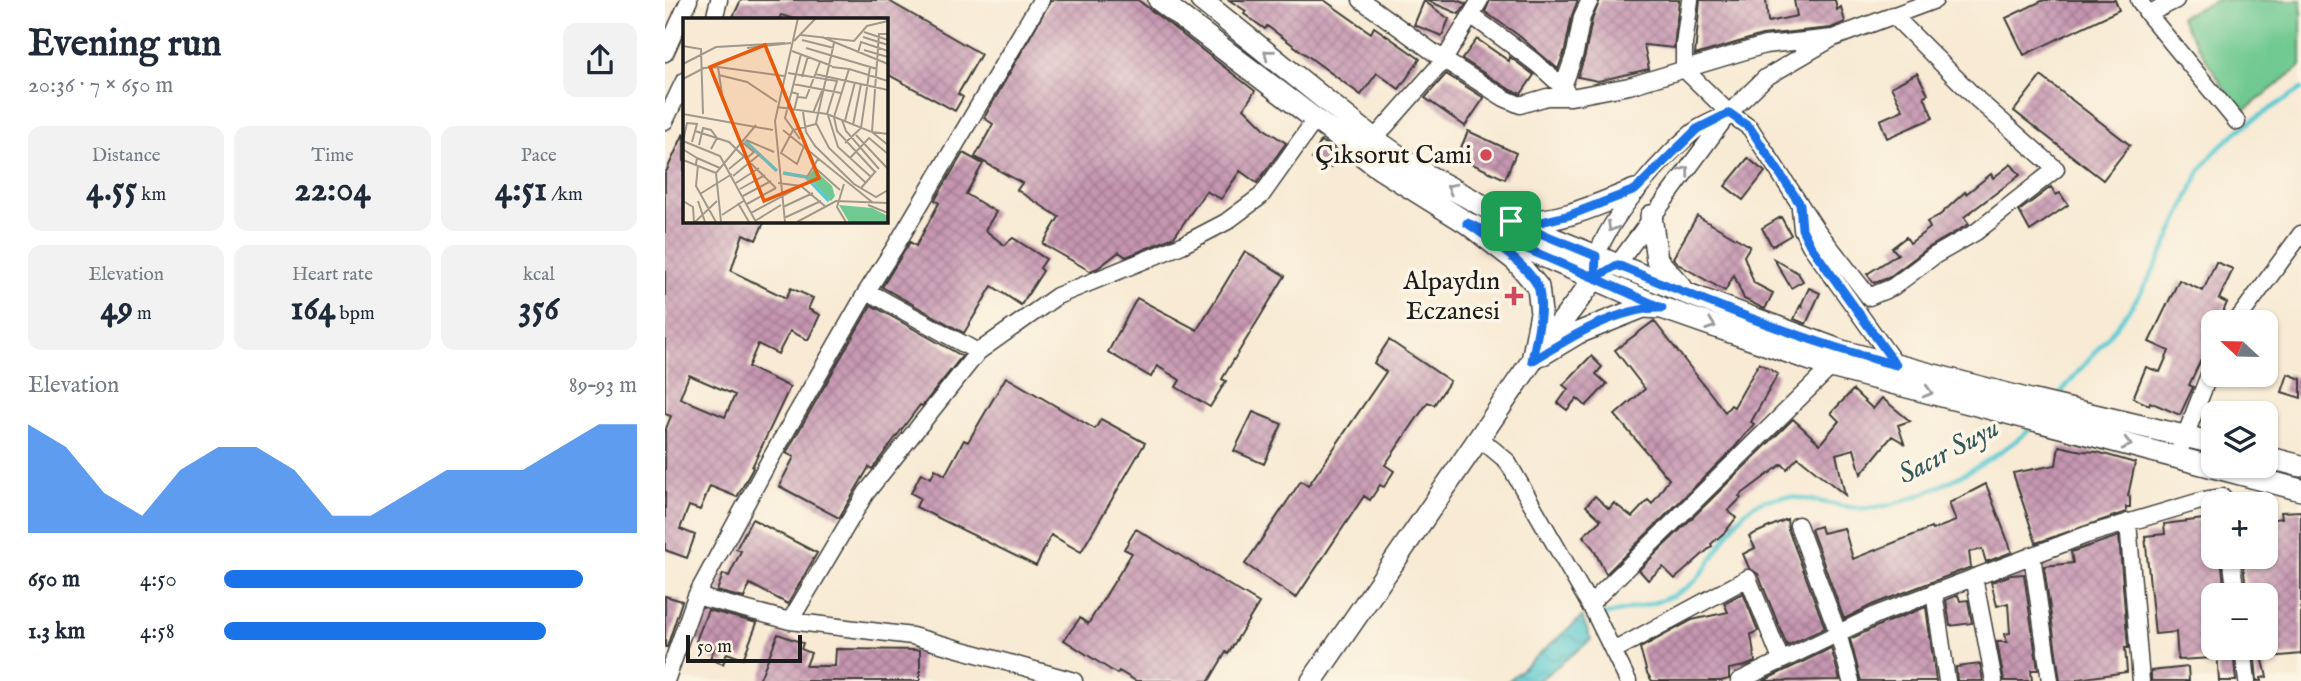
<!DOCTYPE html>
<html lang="en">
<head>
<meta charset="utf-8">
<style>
	body { margin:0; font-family:"IM FELL English",serif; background:#f2f2f3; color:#1f2937; height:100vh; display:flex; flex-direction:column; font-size:26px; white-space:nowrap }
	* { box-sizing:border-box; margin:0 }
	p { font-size:23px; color:#747a83 }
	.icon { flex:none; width:38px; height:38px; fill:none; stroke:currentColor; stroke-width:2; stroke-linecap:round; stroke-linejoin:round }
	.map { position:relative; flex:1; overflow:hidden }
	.sheet { display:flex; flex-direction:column; background:#fff; width:665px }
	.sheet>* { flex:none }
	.needle { width:46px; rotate:292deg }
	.buttons { position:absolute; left:1536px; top:310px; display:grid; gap:14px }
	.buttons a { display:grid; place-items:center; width:77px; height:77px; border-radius:14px; background:#fff; box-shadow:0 2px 5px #0004; font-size:35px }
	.scale { position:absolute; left:21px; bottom:18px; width:116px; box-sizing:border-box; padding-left:7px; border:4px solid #1c1c1c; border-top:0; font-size:19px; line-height:24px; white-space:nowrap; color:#1c1c1c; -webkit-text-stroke:5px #fcf5e5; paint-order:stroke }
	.pin { position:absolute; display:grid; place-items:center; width:60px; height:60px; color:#fff; margin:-30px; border-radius:14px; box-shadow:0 4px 10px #0006 }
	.round { display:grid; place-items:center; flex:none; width:74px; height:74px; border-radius:14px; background:#f2f2f3 }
	.headline { display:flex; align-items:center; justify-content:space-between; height:119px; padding:0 28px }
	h1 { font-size:38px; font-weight:700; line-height:52px }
	.stats { display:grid; grid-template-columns:repeat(3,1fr); gap:10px; height:119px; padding:7px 28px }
	.stats div { display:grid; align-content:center; border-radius:14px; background:#f2f2f3; text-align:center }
	.stats b { font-size:35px; font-weight:700 }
	.stats small { font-size:19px; font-weight:400 }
	.stats p { font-size:19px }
	.chart { height:196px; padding:14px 28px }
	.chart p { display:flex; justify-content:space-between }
	.chart svg { width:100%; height:126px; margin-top:7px; fill:#1a73e8; opacity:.7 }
	ul { padding:0 28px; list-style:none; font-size:23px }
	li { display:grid; grid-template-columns:112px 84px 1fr; align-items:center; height:52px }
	li i { height:18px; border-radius:9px; background:#1a73e8 }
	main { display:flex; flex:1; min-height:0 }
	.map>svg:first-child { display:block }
	.green { fill:#6fc991; stroke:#467256; stroke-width:2 }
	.water { fill:url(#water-waves); stroke:#3c7377; stroke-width:2 }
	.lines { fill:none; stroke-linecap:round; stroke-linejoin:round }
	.stream { stroke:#5dcad2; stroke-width:4.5 }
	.building { fill:url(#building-cross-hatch); fill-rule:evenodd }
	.minor-casing { stroke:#3d3b38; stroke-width:19 }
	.major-casing { stroke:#3d3b38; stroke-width:24 }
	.minor { stroke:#fff; stroke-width:16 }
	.major { stroke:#fff; stroke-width:21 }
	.oneway { stroke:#999 }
	.route-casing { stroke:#fff; stroke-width:14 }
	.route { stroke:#1a73e8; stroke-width:9 }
	.poi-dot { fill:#d1495b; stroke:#fcf5e5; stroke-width:2.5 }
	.labels { text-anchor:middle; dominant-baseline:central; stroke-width:7; stroke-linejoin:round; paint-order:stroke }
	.poi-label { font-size:26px; fill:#1c1c1c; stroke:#fcf5e5; text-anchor:end }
	.water-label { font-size:28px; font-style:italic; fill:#33595c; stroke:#fcf5e5 }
	.inset-river { fill:none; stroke:#5dcad2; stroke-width:3.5 }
	.inset-road { fill:none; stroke:#a0988a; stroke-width:2 }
	.view { fill:#e8590c; fill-opacity:0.15; stroke:#e8590c; stroke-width:3.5 }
	.inset-edge { fill:none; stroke:#1c1c1c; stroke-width:3.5 }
</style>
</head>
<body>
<main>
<section class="sheet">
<div class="headline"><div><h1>Evening run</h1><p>20:36 · 7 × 650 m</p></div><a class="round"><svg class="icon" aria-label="share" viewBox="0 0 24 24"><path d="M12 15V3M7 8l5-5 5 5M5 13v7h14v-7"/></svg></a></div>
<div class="stats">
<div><p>Distance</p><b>4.55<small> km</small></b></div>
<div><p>Time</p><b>22:04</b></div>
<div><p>Pace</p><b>4:51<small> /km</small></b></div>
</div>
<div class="stats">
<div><p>Elevation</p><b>49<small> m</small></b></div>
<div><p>Heart rate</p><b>164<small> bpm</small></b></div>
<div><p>kcal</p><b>356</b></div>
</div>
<div class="chart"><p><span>Elevation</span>89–93 m</p>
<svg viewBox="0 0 160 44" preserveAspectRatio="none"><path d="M0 44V6L10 14L20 30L30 38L40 22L50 14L60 14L70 22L80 38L90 38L100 30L110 22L120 22L130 22L140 14L150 6L160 6V44z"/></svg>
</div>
<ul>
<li><b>650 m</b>4:50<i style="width:87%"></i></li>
<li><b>1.3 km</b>4:58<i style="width:78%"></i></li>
</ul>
</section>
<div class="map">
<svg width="1636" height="681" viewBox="0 0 1636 681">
	<defs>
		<pattern id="water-waves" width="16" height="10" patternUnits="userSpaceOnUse" patternTransform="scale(1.75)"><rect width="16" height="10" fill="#5dcad2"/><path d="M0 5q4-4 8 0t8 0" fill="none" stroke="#50adb4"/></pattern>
		<pattern id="building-cross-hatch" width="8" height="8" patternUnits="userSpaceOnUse" patternTransform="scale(1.75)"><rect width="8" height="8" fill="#c696b1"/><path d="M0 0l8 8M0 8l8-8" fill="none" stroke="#a07a8f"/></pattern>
	</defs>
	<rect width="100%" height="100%" fill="#fcf5e5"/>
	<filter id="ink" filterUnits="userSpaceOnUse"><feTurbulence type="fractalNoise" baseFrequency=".0143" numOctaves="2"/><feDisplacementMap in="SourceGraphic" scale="14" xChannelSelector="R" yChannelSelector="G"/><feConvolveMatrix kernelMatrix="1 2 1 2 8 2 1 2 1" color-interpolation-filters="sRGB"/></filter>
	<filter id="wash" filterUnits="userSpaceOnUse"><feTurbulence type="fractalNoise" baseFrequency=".00686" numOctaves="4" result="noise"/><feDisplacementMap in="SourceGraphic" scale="28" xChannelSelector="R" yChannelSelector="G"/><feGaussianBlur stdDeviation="1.57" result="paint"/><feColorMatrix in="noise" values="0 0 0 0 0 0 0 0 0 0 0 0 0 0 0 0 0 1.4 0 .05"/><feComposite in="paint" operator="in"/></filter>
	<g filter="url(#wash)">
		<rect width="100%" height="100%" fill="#f8ead4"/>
		<path class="green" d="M1552 0H1636V66L1575 114 1515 17Z"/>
		<path class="water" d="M917 617 926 640 873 681H843Z"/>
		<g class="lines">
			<path class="stream" d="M1392 398C1418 364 1449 333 1473 297 1498 258 1515 213 1535 171 1560 133 1599 114 1636 89
				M936 616C967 607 1005 604 1030 581 1051 561 1068 513 1093 503 1126 488 1159 506 1193 508 1241 512 1334 459 1368 426"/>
		</g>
		<g id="blocks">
			<path class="building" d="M76 0H222L316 54 293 94 298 97 290 111 220 73V19H129L116 15 114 19H67Z
				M386 0H473L590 91 579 108 601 130 621 143 592 183 575 171 556 199 541 191 509 237 461 257 454 252 433 268 425 271 378 244 394 217 352 190 357 183 310 157 328 124 319 118Z
				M564 0H659L706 33 709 27 755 59 734 89 712 73 696 95 602 26 600 29 579 14 581 11Z
				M761 0H792L801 4 794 14Z
				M825 0H913L907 15 900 50 893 69 853 35 820 12Z
				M935 0H1014L1009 48 979 45 984 69 933 81 913 77 920 55 927 20Z
				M1035 0H1101L1103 22 1132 16 1129 0H1170L1172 10 1176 7 1180 22 1166 28 1097 35 1030 55Z
				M1379 0H1450L1454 10 1359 55 1341 18Z
				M759 1 784 19 777 36 749 25Z
				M812 39 844 61 845 57 869 75 856 94 844 89 797 59Z
				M1252 73 1263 94 1259 96 1268 118 1222 138 1215 120 1238 110 1226 87Z
				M781 74 819 98 800 126 760 98Z
				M1376 76 1465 145 1438 180 1349 111Z
				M803 131 851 153 840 179 792 157Z
				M19 133V220H100L91 240 78 234 66 271 121 298 126 288 148 298 143 309 155 315 143 340 125 331 113 354 93 344 83 367 125 387 87 467 88 468 72 497 45 486 35 510 24 506 15 529 30 535 22 558 0 550V431L6 416 0 414V174ZM24 375 70 395 60 417 15 398Z
				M656 141 673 154 666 168 647 159Z
				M298 153 318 164 301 194 331 212 320 230 339 245 348 238 381 259 375 268 378 271 356 305 327 286 299 333 217 287 245 242 251 246 274 203 270 200Z
				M1083 158 1100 172 1078 200 1060 186Z
				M1346 164 1355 175 1299 217 1304 224 1263 248 1223 278 1209 283 1202 274 1233 254 1227 248 1241 237 1245 243 1265 228 1262 222 1275 215 1300 192 1301 194 1326 174 1328 178Z
				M1386 187 1391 195 1395 193 1403 205 1365 231 1354 211Z
				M1032 216 1085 246 1079 256 1089 283 1108 293 1100 309 1079 299 1069 275 1060 291 1013 264 1008 258Z
				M1116 217 1126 235 1107 246 1097 228Z
				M580 251 620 276 557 379 561 381 545 407 511 387 515 380 492 366 486 377 443 352 472 298 532 330Z
				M1109 259 1133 273 1138 281 1126 288Z
				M1551 262 1568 269 1554 299 1562 303 1553 322H1549V332L1524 385 1528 387 1515 415 1485 402 1484 405 1468 398 1481 367 1495 372 1504 351 1484 342 1514 280 1538 291Z
				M1144 288 1155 293 1141 324 1129 319 1135 306 1137 307 1136 305Z
				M206 305 297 356 257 406 255 405 207 469 204 467 174 518 114 486 129 457 121 453Z
				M989 321 1060 412 1066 405 1069 407 1094 363 1113 374 1086 422 1089 424 1070 447 941 574 928 548 918 536 936 520 921 506 930 496 944 509 949 503 967 517 983 500 987 504 1004 479 950 415 980 389 950 350Z
				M724 340 785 381 769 405 763 402 720 465 729 471 719 487 715 485 705 500 699 496 631 598 580 564 636 481 643 486 721 372 709 363Z
				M926 356 937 367 931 374 942 384 921 406 912 398 902 410 893 403 903 389 898 385Z
				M1623 374 1636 379V398L1617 392Z
				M341 377 430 429 436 419 480 443 416 552 386 535 371 566 251 507 255 498 246 493 256 473 266 478 270 469 280 475 299 440 303 442Z
				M1188 390 1208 409 1217 398 1245 421 1233 425 1239 443 1227 436 1196 474 1189 449 1171 454 1180 495 1133 457 1122 469 1117 464 1074 496 1076 498 1063 511 1071 518 1060 532 1046 544 1047 546 1010 579 998 567 983 580 974 570 1128 419 1155 444 1174 421 1166 413Z
				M588 412 617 424 599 464 569 451Z
				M1394 446 1417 451 1432 452 1470 463 1463 496 1465 497V507H1461V512L1371 543 1348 473 1391 465Z
				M1321 484 1347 552 1321 562 1317 549 1304 552 1306 567 1209 604 1179 619 1146 529 1155 526 1157 533 1179 528 1188 559 1266 528 1267 530 1291 521 1284 503Z
				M1636 511V654L1606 657 1605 634H1608L1602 595H1591L1590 587 1581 588 1578 564 1601 561V543L1605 542 1602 520 1617 518 1616 512Z
				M87 519 152 553 123 604 85 584 79 598 52 591 58 574 64 576 76 551 71 549Z
				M1122 519 1123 529 1160 628 1122 646 1093 574 1084 568 1078 554 1090 548 1084 536Z
				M1539 519V523L1549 522V556H1556L1560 595H1549V658L1513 660 1511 632 1490 634 1480 536 1500 534 1499 524Z
				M471 529 594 603 563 654 561 652 544 681H471L454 671 452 674 399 640 415 618 423 624 467 553 459 549Z
				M1454 536 1463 648H1460L1462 672 1412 679V681H1395L1379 566 1408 563 1406 552Z
				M1359 574 1373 670H1366L1367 681H1339L1332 642H1342L1340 634 1345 633 1343 603 1332 606 1326 582 1346 575Z
				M1078 593 1093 631 1086 634 1090 662 1080 666 1064 669V679L1056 681H987L982 673 975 648 1027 620 1063 612 1059 603Z
				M1293 595 1295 601 1303 600 1307 623 1285 626 1281 600Z
				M0 596 17 601 2 647H0Z
				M1261 607 1271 681H1196L1185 639 1217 624Z
				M43 610 92 623 78 659 62 653 58 664 45 659 49 648 31 641Z
				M113 634 138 643 136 649 146 653 141 666H170L171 649 255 650V681H94Z
				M1166 648 1175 680 1098 681Z
				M1589 648H1595L1602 677 1596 678 1597 681H1592Z
				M1568 650 1571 681H1554L1552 651Z
				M1315 664 1318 681H1292L1291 667Z
				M1523 667 1524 681H1486V671Z"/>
		</g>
	</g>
	<g filter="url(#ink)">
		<use href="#blocks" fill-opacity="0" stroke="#3d3b38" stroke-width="2"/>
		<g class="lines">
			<defs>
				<path id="minor" d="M696 0 779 60 839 98 855 105 882 97H906L964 86 1100 45 1168 38
					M1025 0 1019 44V69L1064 113 1085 128 1151 229 1204 297 1228 287 1269 256 1311 232 1391 169 1313 100 1228 15
					M1474 0 1483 14 1572 122
					M1483 14 1511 0
					M806 15C840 41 879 65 906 97
					M49 19 54 0
					M0 53 24 0
					M898 87 910 53 917 17 925 0
					M0 121 19 81
					M709 139 779 60 815 0
					M1135 208 1137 229 1145 245 1231 365
					M931 264C932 230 1005 147 1034 128 1042 123 1050 120 1058 116
					M945 269 952 265 1064 113 1100 78 1168 38 1270 0
					M202 291 313 352
					M1571 322 1636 234
					M813 437 842 461 930 614 963 681
					M1512 457 1549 362
					M1463 522 1476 681
					M1133 525 1173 633 1186 681
					M1367 555 1385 681
					M1566 556 1571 595
					M1309 577 1329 681
					M1269 592 1282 681
					M31 596 125 621 247 636 409 681
					M924 605 1166 367
					M125 621 201 493 313 352 392 296 517 245 561 222 596 196 650 120
					M1578 648 1582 681
					M948 651 1083 578 1116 660
					M1 681 31 596 103 463 202 291 230 247 376 0
					M1074 681 1213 614 1421 535 1539 500 1558 497"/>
				<path id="major" d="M494 0 714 168 802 223 851 261 873 287 876 313 867 361
					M536 0 709 139 758 173 846 221 1023 294 1177 351 1365 400 1549 443
					M986 216 992 260 1017 288
					M855 221C896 223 933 204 970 190
					M802 223 997 308 1166 367 1636 490
					M878 354 913 333 978 307 996 308
					M1601 457 1636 466
					M647 681 867 361 930 278"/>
			</defs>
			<use href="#minor" class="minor-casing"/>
			<use href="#major" class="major-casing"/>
			<use href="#minor" class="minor"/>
			<use href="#major" class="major"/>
		</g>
		<defs><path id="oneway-chevron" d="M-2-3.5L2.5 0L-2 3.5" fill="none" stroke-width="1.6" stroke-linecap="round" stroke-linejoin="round" transform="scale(1.75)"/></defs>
		<g class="oneway">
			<use href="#oneway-chevron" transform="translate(603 54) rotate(-141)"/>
			<use href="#oneway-chevron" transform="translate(1020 171) rotate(-53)"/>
			<use href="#oneway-chevron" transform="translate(786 188) rotate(-152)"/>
			<use href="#oneway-chevron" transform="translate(947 227) rotate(121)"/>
			<use href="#oneway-chevron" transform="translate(1046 325) rotate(19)"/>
			<use href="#oneway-chevron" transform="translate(1263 392) rotate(15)"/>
			<use href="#oneway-chevron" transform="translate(1462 444) rotate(14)"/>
		</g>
	</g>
	<g class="lines" filter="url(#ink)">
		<defs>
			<path id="route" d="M846 221 931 256 930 278 802 223C820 235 869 270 874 290 879 313 871 338 867 361 904 338 953 307 997 308L930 278 952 265C1043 302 1135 340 1231 365L1145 245 1137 229 1135 204 1085 128 1064 113 1032 129 970 190 905 215 876 222 846 221"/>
		</defs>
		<use href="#route" class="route-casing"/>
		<use href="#route" class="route"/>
	</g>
	<g class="poi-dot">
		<circle cx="821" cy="155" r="7"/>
		<path d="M845.5 285.5h7v7h7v7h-7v7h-7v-7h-7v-7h7z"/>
	</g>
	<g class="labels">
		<g class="poi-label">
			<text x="807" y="155">Çıksorut Cami</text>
			<text x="835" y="281">Alpaydın<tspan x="835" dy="30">Eczanesi</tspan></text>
		</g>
		<g class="water-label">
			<text transform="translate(1284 452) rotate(-28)">Sacır Suyu</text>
		</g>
	</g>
	<g transform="translate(18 18)">
		<rect width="205" height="205" fill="#f8ead4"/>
		<path d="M131 151 149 168 152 178 148 183 125 159ZM156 187 189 190 205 198V204H166Z" fill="#6fc991"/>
		<path class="inset-river" d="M62 123 94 153M100 155 123 159 146 183"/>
		<path class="inset-road" d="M141 0H178M181 14 205 22M205 16H196L189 114 205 116M118 17 171 23 184 8 205 3M139 19 205 46M180 19 205 27M119 22 151 30M111 23 133 0M151 25 133 105 146 130 182 164M0 28 18 31 20 96M64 30 108 25M123 30 194 51M181 32 205 39M109 33 149 48M175 35 178 24 205 33M0 46 33 29 102 25M35 49 40 83M149 49 166 51 151 99 154 113 192 154M166 51 205 63M105 55 154 63 144 96M132 56 205 72M36 57 64 64 94 84M119 59 125 38M0 61 21 50 35 49 101 58M110 66 158 75M108 74 115 76 111 93M115 79 123 80 137 44M94 89 144 96 189 114 205 127M120 94 123 114 132 128 171 166 193 179 205 172M130 95 139 73M0 96 90 112M145 97 155 129 188 159M159 102 163 113 196 151M162 103 172 64M170 107 178 66M100 112 189 184M12 113 46 124 93 170M173 117 205 151M117 121 102 100 118 36M63 122 91 134M0 123 37 138 73 204M0 123 4 105 14 106 9 124M60 125 71 134 65 139M162 125 178 110 187 49M16 127 20 110 28 112 34 120 28 131M121 128 114 146 98 135 110 112 133 106M1 132 14 140 13 146M14 140 37 150M167 140 186 120 205 136M0 142 33 155M15 147 13 168 33 204M130 148 157 172M46 151 63 137M50 158 77 136M124 159 135 141M53 165 76 150M95 165 118 168 143 189M161 166 154 189 163 204M178 170 193 153M57 171 82 157M17 176 49 156M60 178 88 163M0 183 10 189 11 204M15 183 22 204M55 185 66 204M64 186 93 170M185 187 205 195M100 189 130 175M68 195 116 169M39 197 62 182M101 200 138 183M72 203 98 187M12 204 34 183M38 204 33 155 73 107M102 204 92 103 115 0M114 204 153 183 205 185"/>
		<path class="view" d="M82 27 136 160 81 183 27 49Z"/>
		<rect width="205" height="205" class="inset-edge"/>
	</g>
</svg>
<div class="buttons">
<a><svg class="needle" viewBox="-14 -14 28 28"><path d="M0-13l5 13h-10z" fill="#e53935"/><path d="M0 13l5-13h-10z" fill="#747a83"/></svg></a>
<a><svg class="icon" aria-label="layers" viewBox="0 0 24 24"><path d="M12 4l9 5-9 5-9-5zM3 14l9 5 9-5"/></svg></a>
<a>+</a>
<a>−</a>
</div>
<div class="scale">50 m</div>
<div class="pin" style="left:846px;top:221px;background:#1e9e55"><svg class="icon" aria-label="arrive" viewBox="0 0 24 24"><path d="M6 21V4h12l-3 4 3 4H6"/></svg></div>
</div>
</main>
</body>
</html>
